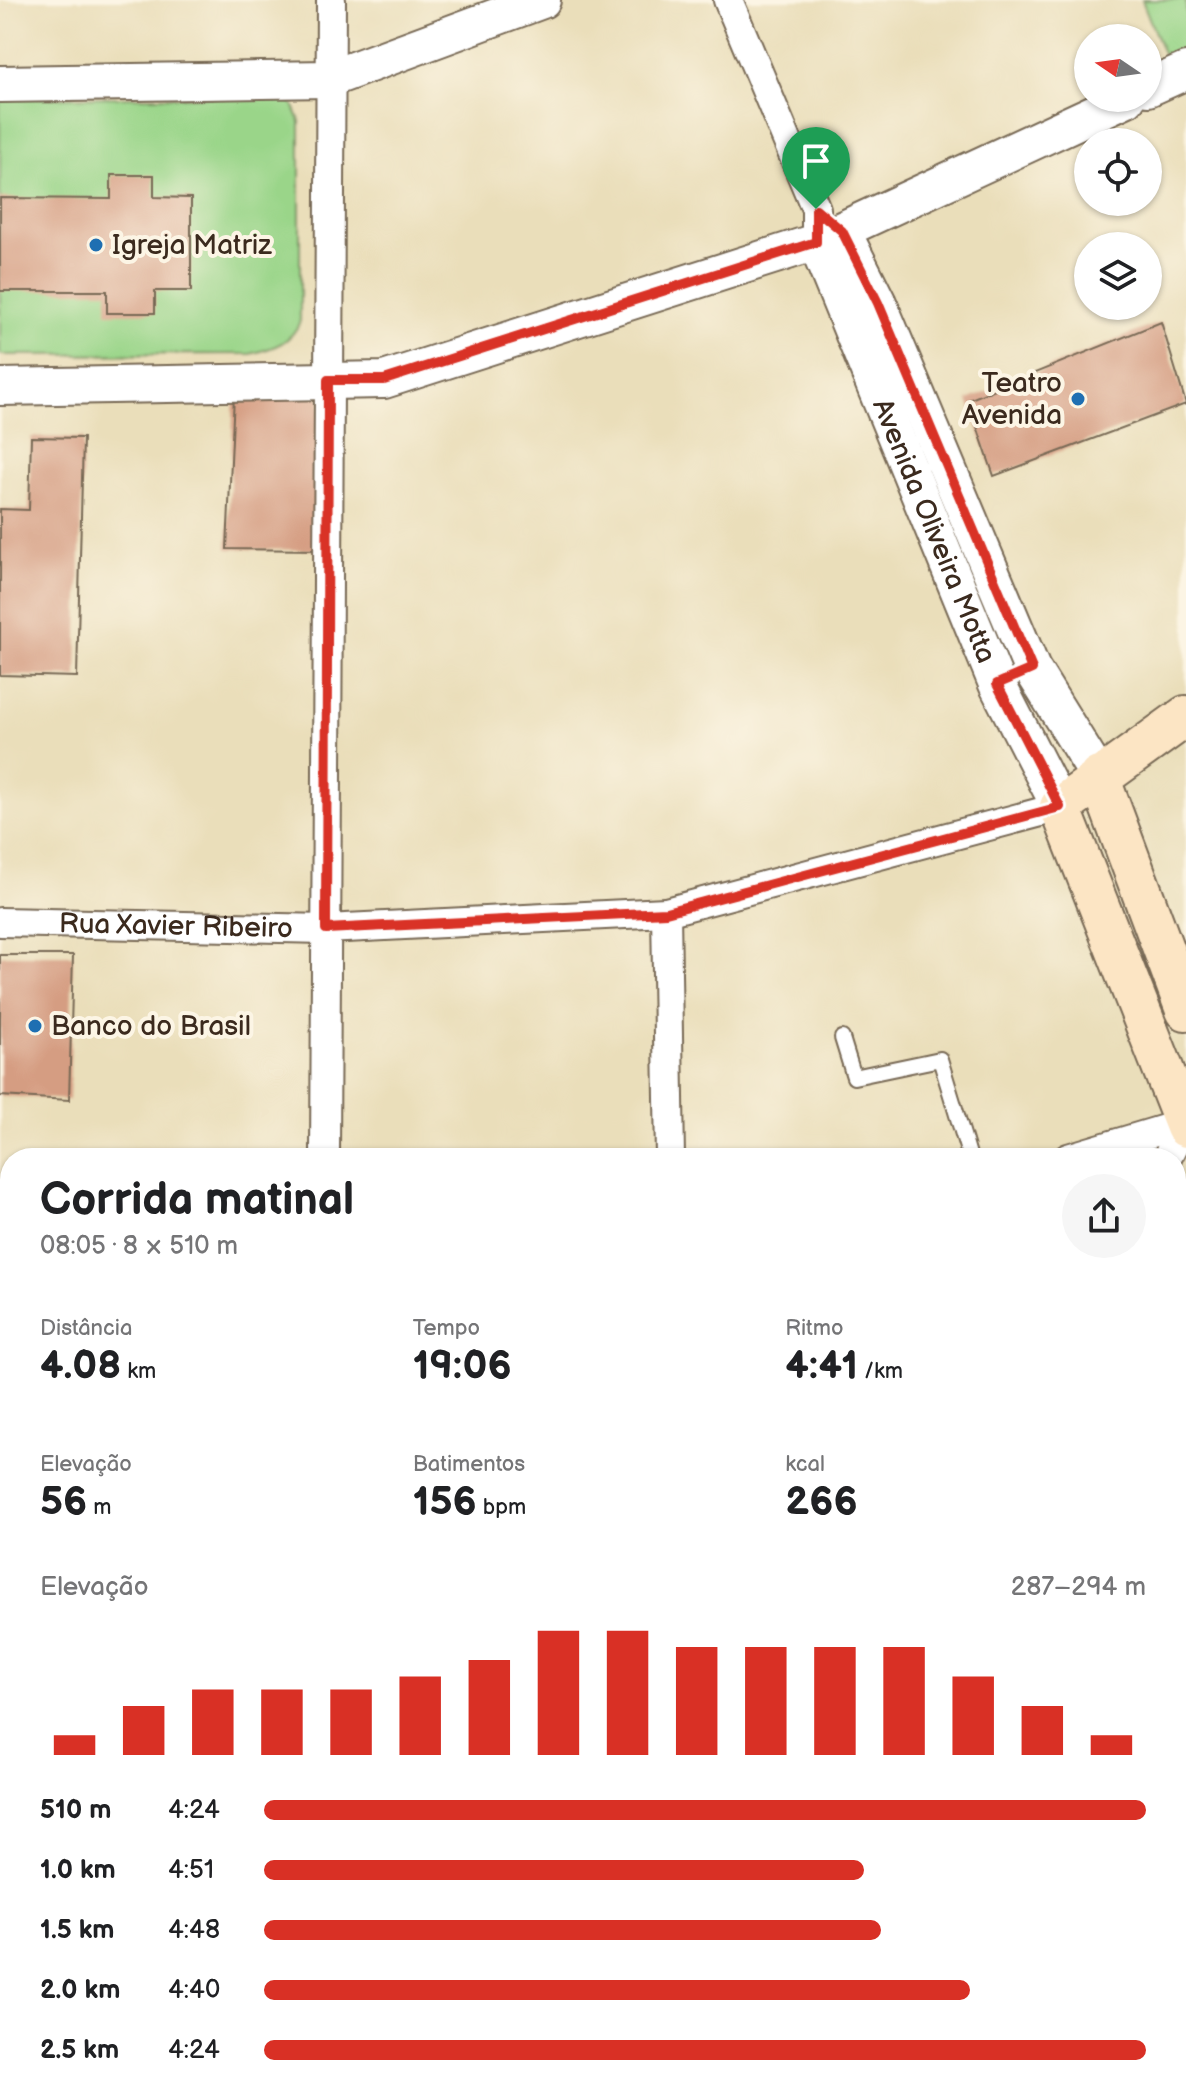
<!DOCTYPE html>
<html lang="pt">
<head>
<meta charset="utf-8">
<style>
	body { margin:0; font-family:"Balsamiq Sans",sans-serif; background:#f6f6f6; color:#202124; height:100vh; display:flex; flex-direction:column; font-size:30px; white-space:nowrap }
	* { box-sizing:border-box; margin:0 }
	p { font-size:26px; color:#757577 }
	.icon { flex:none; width:44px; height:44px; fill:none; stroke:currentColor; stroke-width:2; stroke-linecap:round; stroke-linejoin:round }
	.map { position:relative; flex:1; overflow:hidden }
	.details { position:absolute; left:0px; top:1148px; width:1186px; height:948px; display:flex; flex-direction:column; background:#fff; border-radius:32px 32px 0 0; box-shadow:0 2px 6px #0004 }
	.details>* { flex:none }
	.needle { width:52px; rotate:283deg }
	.fabs { position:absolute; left:1074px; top:24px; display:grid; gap:16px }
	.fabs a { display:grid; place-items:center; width:88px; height:88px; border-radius:50%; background:#fff; box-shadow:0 2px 6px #0004; font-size:40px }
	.pin { position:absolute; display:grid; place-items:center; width:68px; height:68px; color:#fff; margin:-82px -34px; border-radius:50% 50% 50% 0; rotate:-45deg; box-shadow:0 0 8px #0007 }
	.pin .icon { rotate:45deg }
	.round { display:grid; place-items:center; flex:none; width:84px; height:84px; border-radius:42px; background:#f6f6f6 }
	.headline { display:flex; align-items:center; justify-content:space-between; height:136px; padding:0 40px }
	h1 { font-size:44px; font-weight:700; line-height:60px }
	.figures { display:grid; grid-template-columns:repeat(3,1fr); gap:12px; height:136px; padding:8px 40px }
	.figures div { display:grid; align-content:center }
	.figures b { font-size:40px; font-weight:700 }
	.figures small { font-size:22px; font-weight:400 }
	.figures p { font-size:22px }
	.chart { height:224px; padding:16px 40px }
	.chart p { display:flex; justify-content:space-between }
	.chart svg { width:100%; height:144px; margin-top:8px; stroke:#d93025; stroke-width:6 }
	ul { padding:0 40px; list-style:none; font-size:26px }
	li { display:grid; grid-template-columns:128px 96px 1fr; align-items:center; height:60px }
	li i { height:20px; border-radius:10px; background:#d93025 }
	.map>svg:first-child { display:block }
	.green { fill:#9ad589; stroke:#6a8054; stroke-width:2 }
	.building { fill:#d59d82 }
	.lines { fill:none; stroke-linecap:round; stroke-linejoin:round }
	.service-casing { stroke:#786955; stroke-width:18 }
	.minor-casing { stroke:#786955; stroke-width:32 }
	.tertiary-casing { stroke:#786955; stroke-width:40 }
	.secondary-casing { stroke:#786955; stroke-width:44 }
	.primary-casing { stroke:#786955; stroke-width:48 }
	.service { stroke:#fff; stroke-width:14 }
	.minor { stroke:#fff; stroke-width:28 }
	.tertiary { stroke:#fff; stroke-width:36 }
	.secondary { stroke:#fce5c4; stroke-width:40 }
	.primary { stroke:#f8bf6c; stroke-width:44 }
	.route-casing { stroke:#fff; stroke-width:16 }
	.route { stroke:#d93025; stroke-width:10 }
	.poi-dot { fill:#1f6fb2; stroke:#fcf5e5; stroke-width:3 }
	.labels { text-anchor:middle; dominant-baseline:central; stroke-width:8; stroke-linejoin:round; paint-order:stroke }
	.poi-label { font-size:28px; fill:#3b2a1e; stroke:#fcf5e5; text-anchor:start }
	.street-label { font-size:28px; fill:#3b2a1e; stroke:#fcf5e5 }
</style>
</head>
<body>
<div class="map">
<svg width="1186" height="2096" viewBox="0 0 1186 2096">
	<rect width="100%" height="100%" fill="#fcf5e5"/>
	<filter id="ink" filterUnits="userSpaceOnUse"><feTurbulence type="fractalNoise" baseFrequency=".0125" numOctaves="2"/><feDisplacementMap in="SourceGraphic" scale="16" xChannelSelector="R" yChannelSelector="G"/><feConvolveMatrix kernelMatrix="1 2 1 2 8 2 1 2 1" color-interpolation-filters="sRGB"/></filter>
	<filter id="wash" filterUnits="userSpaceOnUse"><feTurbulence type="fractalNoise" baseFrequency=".006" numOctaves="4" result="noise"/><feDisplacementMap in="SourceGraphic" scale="32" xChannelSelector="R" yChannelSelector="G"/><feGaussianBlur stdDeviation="1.8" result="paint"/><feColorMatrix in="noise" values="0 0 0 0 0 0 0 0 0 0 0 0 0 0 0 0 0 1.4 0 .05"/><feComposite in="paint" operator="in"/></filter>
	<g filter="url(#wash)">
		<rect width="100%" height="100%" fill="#eadeba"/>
		<path class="green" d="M1142 0H1186V48L1164 56Z
			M278 96 293 104 300 121V321C292 343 273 348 251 354L0 355V98Z"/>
		<g id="blocks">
			<path class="building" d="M111 175H154V197L191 198V291H155V313H107V291H0V198L111 199Z
				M1161 322 1186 404 994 476 968 400Z
				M234 395 320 396 327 550 227 549Z
				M31 437 83 438 77 677 0 675V509L29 510Z
				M0 955H73L69 1100 0 1096Z"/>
		</g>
	</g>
	<g filter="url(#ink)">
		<use href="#blocks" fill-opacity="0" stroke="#786955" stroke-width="2"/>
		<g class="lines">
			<defs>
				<path id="service" d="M842 1038 854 1077 940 1059 970 1158"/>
				<g id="minor">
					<path d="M728 0 816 209V242"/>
					<path d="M666 912 670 1158"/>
					<path id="s1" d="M0 922 326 929 666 912 1060 807"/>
					<path d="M325 1158 331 0"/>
					<path d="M1068 1158 1185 1123"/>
					<path d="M1167 1158 1185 1123"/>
					<path d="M0 1297 10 1298"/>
					<path d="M0 1637H10"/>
					<path d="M0 1961H10"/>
					<path d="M1150 2086 1157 2096"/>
					<path d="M319 2096 320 2086"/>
					<path d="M667 2096 673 2086"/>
					<path d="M720 2096 765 2086"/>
				</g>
				<g id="tertiary">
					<path d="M0 84 329 79 542 0"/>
					<path d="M1148 88 1186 71"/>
					<path d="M842 231 878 303 1032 669 1099 777"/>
					<path id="s2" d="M816 242 997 684 1060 807"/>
					<path d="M0 387 384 380 816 242 1127 98"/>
				</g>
				<path id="secondary" d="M1186 716 1060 807 1186 1127
					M1099 777 1186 1010"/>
				<path id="primary" d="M1176 1905 1186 1901
					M1031 2096 1035 2086
					M1095 2096 1100 2086"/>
			</defs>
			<use href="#service" class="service-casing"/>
			<use href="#minor" class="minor-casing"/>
			<use href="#tertiary" class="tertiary-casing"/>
			<use href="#secondary" class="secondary-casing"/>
			<use href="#primary" class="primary-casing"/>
			<use href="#service" class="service"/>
			<use href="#minor" class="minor"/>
			<use href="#tertiary" class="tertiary"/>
			<use href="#secondary" class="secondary"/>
			<use href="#primary" class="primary"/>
		</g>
	</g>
	<g class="lines" filter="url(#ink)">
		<defs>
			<path id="route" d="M816 209 842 231 878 303 1032 669 997 684 1060 807 666 912 326 929 328 380H384L816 242Z"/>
		</defs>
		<use href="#route" class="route-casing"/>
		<use href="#route" class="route"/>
	</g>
	<g class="poi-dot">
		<circle cx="96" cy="245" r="8"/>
		<circle cx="1078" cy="399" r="8"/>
		<circle cx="35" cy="1026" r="8"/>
	</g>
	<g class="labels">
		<g class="poi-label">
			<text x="112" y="245">Igreja Matriz</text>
			<text x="1062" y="383" text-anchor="end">Teatro<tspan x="1062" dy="32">Avenida</tspan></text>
			<text x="51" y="1026">Banco do Brasil</text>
		</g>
		<g class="street-label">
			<text stroke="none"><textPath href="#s2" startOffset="312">Avenida Oliveira Motta</textPath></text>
			<text stroke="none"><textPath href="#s1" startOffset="176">Rua Xavier Ribeiro</textPath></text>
		</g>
	</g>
</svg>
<div class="fabs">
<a><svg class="needle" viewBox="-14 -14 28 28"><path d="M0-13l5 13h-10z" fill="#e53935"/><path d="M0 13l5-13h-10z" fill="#757577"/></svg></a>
<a><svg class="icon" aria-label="locate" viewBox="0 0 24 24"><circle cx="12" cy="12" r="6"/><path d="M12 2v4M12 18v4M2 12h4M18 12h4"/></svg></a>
<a><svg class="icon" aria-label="layers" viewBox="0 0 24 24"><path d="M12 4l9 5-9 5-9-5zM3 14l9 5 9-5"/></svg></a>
</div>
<div class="pin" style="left:816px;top:209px;background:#1e9e55"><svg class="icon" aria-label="arrive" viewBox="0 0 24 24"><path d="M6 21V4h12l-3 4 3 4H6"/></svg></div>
<section class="details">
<div class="headline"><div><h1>Corrida matinal</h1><p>08:05 · 8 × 510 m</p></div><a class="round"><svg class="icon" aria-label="share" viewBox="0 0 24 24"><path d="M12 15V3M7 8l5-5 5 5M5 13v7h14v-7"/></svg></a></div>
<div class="figures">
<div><p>Distância</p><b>4.08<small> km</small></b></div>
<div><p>Tempo</p><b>19:06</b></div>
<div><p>Ritmo</p><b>4:41<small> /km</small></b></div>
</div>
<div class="figures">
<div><p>Elevação</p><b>56<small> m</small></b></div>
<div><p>Batimentos</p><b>156<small> bpm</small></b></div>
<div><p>kcal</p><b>266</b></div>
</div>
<div class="chart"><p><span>Elevação</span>287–294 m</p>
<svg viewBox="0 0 160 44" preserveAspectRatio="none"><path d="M5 44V38M15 44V29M25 44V24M35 44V24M45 44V24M55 44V20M65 44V15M75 44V6M85 44V6M95 44V11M105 44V11M115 44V11M125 44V11M135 44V20M145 44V29M155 44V38"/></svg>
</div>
<ul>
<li><b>510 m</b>4:24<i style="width:100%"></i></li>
<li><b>1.0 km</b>4:51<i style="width:68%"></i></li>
<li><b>1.5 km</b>4:48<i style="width:70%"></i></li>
<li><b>2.0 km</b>4:40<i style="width:80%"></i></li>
<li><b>2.5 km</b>4:24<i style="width:100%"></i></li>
</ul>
</section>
</div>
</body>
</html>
